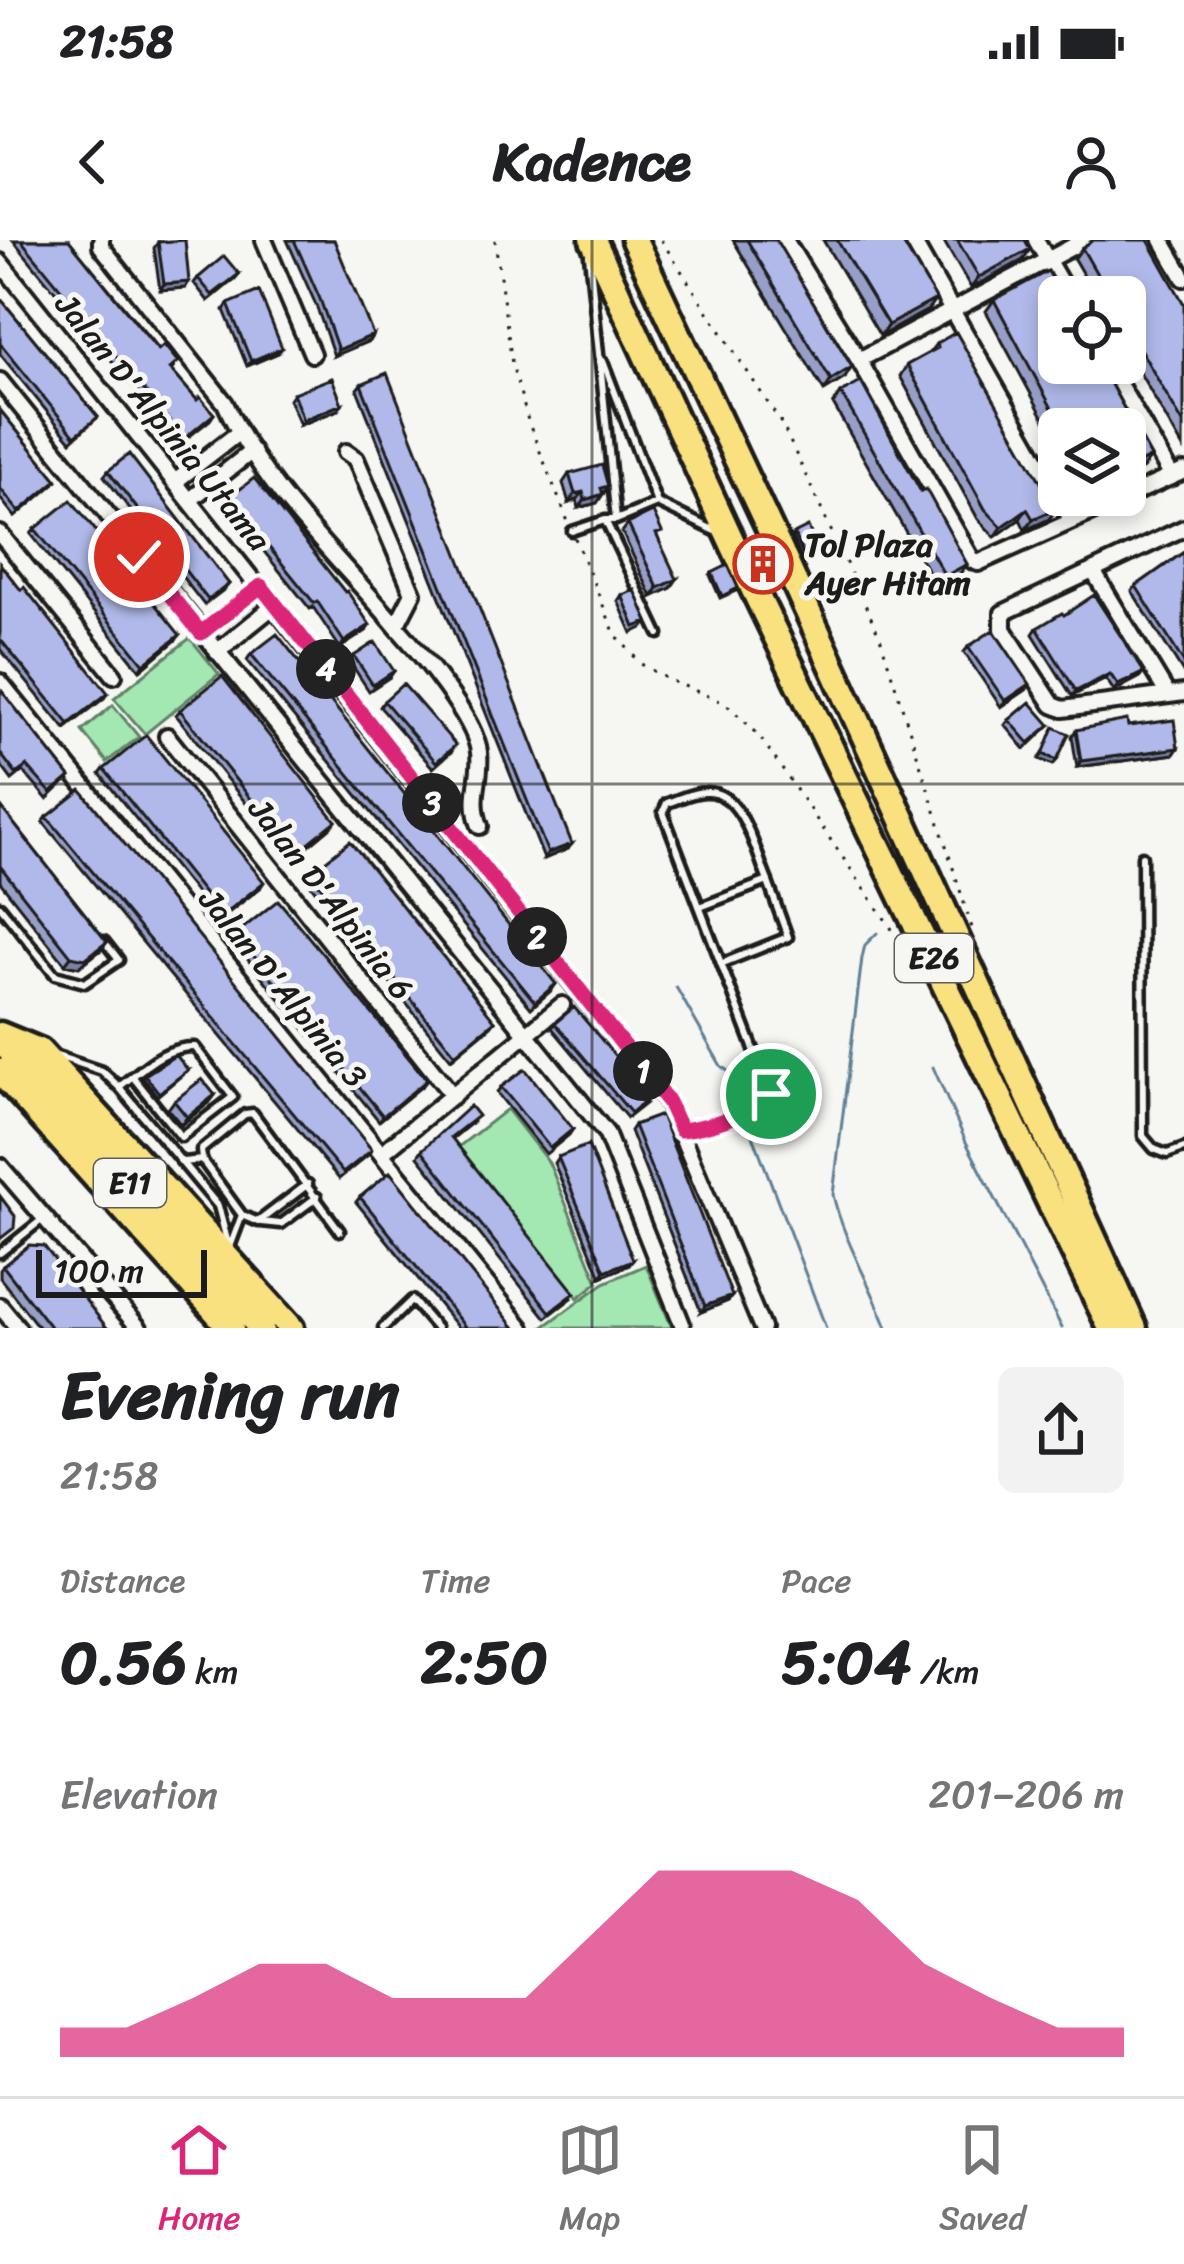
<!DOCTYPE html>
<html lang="en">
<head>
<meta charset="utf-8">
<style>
	body { margin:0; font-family:Sriracha,sans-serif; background:#f2f2f2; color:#202124; height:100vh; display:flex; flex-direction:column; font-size:45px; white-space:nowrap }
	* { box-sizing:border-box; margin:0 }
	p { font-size:39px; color:#757577 }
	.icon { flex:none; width:66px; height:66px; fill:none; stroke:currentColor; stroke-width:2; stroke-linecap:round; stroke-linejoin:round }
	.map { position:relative; height:1088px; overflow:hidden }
	.drawer { display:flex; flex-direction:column; background:#fff; flex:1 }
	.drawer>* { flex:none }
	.controls { position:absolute; left:1038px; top:36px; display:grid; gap:24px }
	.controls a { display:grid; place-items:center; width:108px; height:108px; border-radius:18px; background:#fff; box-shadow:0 6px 18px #0003; font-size:60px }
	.scale { position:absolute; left:36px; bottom:30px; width:171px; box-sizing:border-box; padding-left:12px; border:6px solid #1c1c1c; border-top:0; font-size:33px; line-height:42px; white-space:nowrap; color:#1c1c1c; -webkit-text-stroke:9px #f6f6f2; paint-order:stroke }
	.pin { position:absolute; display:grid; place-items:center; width:102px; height:102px; color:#fff; margin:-51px; border:6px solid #fff; border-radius:50%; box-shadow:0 3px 12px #0007 }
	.km { position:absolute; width:60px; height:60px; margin:-30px; border-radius:50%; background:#222; color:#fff; font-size:33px; line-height:60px; text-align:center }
	.round { display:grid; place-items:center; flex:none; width:126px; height:126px; border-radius:18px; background:#f2f2f2 }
	.summary { display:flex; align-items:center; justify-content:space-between; height:204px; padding:0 60px }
	h1 { font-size:66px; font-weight:700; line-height:90px }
	.figures { display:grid; grid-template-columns:repeat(3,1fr); gap:18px; height:204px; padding:12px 60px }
	.figures div { display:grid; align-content:center }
	.figures b { font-size:60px; font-weight:700 }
	.figures small { font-size:33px; font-weight:400 }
	.figures p { font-size:33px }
	.chart { height:336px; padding:24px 60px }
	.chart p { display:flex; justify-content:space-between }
	.chart svg { width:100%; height:216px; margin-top:12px; fill:#db2777; opacity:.7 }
	.status { display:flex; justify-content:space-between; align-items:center; height:84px; padding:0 60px; background:#fff; direction:ltr }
	.status svg { height:33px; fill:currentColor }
	header { display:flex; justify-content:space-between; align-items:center; height:156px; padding:0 60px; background:#fff; font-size:54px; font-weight:700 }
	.tabs { display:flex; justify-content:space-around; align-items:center; height:168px; border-top:3px solid #e0e0e0; background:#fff; font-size:33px; color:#757577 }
	.tabs a { display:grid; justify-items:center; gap:6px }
	.tabs .on { color:#db2777 }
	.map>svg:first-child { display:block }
	.green { fill:#a3e7b2; stroke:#608267; stroke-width:3 }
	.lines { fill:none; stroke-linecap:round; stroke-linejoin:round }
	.stream { stroke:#5f8097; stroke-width:3 }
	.service-casing { stroke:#1c1c1c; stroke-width:15 }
	.minor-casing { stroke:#1c1c1c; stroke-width:22 }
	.motorway-casing { stroke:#1c1c1c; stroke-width:33 }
	.path { stroke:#1c1c1c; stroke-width:3; stroke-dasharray:3 9; stroke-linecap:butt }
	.service { stroke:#f6f6f2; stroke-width:6 }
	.minor { stroke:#f6f6f2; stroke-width:14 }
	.motorway { stroke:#fae180; stroke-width:24 }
	.wall { fill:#979fc9; stroke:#1c1c1c; stroke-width:3 }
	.shaded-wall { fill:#7b82a4; stroke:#1c1c1c; stroke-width:3 }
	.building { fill:#b0b9ea; stroke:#1c1c1c; stroke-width:3 }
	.route-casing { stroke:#fff; stroke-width:24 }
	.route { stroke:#db2777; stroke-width:15 }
	.grid { fill:none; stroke:#1c1c1c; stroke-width:3; stroke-opacity:0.55 }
	.labels { text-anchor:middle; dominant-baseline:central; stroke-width:10; stroke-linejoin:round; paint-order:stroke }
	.shield { fill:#f6f6f2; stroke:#5d5d5c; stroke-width:3 }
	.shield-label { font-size:30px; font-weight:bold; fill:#1c1c1c }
	.street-label { font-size:33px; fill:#1c1c1c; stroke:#f6f6f2 }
	.poi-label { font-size:33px; font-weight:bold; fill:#1c1c1c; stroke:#f6f6f2; text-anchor:start }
</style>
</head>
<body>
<div class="status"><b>21:58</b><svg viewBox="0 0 49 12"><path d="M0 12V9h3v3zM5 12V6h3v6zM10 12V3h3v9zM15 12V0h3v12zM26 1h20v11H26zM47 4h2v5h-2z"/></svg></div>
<header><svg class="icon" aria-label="back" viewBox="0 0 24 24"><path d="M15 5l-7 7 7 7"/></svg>Kadence<svg class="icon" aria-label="person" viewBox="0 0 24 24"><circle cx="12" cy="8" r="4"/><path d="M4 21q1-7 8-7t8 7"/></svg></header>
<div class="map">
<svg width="1184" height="1088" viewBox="0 0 1184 1088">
	<rect width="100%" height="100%" fill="#f6f6f2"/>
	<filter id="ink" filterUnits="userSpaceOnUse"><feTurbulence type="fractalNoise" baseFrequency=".00833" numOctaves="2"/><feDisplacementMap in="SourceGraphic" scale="24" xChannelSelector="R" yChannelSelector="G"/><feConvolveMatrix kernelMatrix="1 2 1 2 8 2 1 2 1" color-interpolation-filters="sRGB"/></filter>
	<g filter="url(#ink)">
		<path class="green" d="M190 398 219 434 145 494 114 458Z
			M113 465 139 497 107 522 82 491Z
			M507 869 549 923 598 1042 578 1058 457 908Z
			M646 1025 672 1088H542L604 1043Z"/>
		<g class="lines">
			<path class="stream" d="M877 693 865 705 862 718 833 955C844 1001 870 1043 887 1088
				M676 747 721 826 729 832 826 1088
				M933 827 966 902 1062 1088"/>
			<defs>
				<path id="service" d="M589 15 616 280
					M603 121 657 263
					M572 291 605 280
					M659 394 605 280H616L657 263 717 292
					M1142 616 1143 896 1154 909 1167 914 1184 908
					M0 666 55 735 85 743 119 720 104 701
					M723 723 788 697 768 642
					M54 815 102 831 119 847 218 966 228 1004
					M119 847C143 829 164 806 195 807L233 857 181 897 133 837
					M681 890C707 887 754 875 771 854L663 572 667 563C679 559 693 552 705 552 743 549 756 614 768 641L700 667
					M202 920 201 910 245 874 253 873 340 991
					M183 922 202 920 242 975 230 1007
					M242 975 258 982 308 944
					M261 982 281 984 317 957
					M0 1013 44 978
					M383 1088 412 1060 436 1088"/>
				<path id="minor" d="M101 0V6L225 163C262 247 338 317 396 386L413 353 356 219 346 212
					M264 0 312 114
					M785 0 859 120 973 321 978 323 1184 231
					M912 0 1072 281
					M1036 0 1069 57
					M1162 0 1184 38
					M0 22 668 863 762 1088
					M859 120 1085 0
					M1107 123 1172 237
					M0 141 606 893 682 1084
					M176 241 238 193
					M190 260 252 211
					M1184 288 1003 373V389L1053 465 1063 469 1184 453
					M0 294 114 435
					M1093 331 1168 455
					M396 386C420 413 475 478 479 512 482 541 469 556 480 586
					M201 393 261 347
					M217 412 275 365
					M0 442 522 1088
					M167 496 453 856
					M382 913 562 765
					M0 926 139 1088
					M0 1066 18 1088"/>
				<path id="motorway" d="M593 0 754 350 1111 1088
					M634 0 783 317 1134 1088
					M0 795 39 811 291 1088
					M0 799 261 1088
					M0 831 231 1088"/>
			</defs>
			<use href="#service" class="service-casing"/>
			<use href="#minor" class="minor-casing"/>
			<use href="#motorway" class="motorway-casing"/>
			<path class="path" d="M495 0 512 124 529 184 569 284
				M661 0 783 186 880 397 972 688
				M575 298 615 394 641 424 667 439 725 463 758 494 909 714"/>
			<use href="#service" class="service"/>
			<use href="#minor" class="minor"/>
			<use href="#motorway" class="motorway"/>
		</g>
		<path class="wall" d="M13 0H69L174 128 171 130 197 160 214 174 210 180 180 204Z
			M287 0H334L369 101 334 116 316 65Z
			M733 0H776L845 138 824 151Z
			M823 0H901L928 70 880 96Z
			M943 0H1025L1023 20 971 48Z
			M158 2 185 48 160 50 154 8Z
			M1082 8 1184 64 1183 208 1125 107V57H1096L1074 19Z
			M1048 31 1062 57H1059V123H1099L1151 217 1143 228 1125 238V189H1059V206L986 71 994 60Z
			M239 34 235 39 208 61 194 43 198 38Z
			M0 58 98 177 71 201 0 114Z
			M228 64 278 113 247 126 224 70Z
			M936 104 1056 269 1049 279 1025 290 1020 279 995 297 978 279 900 136 907 125 929 113Z
			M361 144 568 609 544 619 357 149Z
			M293 153 338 170 300 185 289 159Z
			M841 153 967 324 959 335 937 347 833 164Z
			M0 170 57 240 53 245 15 277 0 258Z
			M108 231 229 344 225 349 204 365 104 236Z
			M569 234 608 246 597 263 579 268 577 260 569 263 563 243Z
			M229 258 366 391 340 408 313 367 310 369 225 263Z
			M628 284 658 298 671 348 652 357 622 292Z
			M35 289 176 400 140 430 31 294Z
			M794 294 817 313 802 320 792 297Z
			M758 311 773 334 766 337 756 314Z
			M1184 312V434L1132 351 1136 346Z
			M0 324 104 458 65 489 0 409Z
			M712 333 736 351 720 358 710 335Z
			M622 355 648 382 644 387 632 393 618 361Z
			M1064 375 1144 432 1140 437 1114 451 1106 439 1072 456 1033 394 1037 388Z
			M968 407 1026 450 1001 467 964 412Z
			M251 414 556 744 552 750 531 768 247 420Z
			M354 416 394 431 390 437 369 451 350 422Z
			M0 449 70 537 47 559 23 531 12 540 0 524Z
			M384 461 452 511 433 528 380 467Z
			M180 470 336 581 332 586 291 620 176 475Z
			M1009 480 1050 485 1025 509 1005 485Z
			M1128 486 1178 508 1174 514 1077 527 1072 496 1076 490Z
			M104 529 260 648 218 681 100 534Z
			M0 566 107 702 101 710 79 727 65 724 0 642Z
			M47 577 368 915 339 939 43 582Z
			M310 633 495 781 491 786 451 819 306 639Z
			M236 694 427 840 423 845 379 881 232 700Z
			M555 783 646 863 627 878 552 788Z
			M188 830 157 856 143 838 145 835Z
			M501 847 573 889 569 895 546 914 497 853Z
			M215 855 209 863 181 885 168 869 174 861Z
			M474 881 452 899 572 1058 546 1078 418 916 422 910Z
			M634 885 732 1056 728 1061 701 1072 630 891Z
			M558 917 629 1025 601 1037 554 923Z
			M360 957 515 1088H458L356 962Z
			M3 1026 107 1088H39L0 1038V1030Z"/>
		<path class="shaded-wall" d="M1030 9 1023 20 971 48 979 37Z
			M189 42 185 48 160 50 164 44Z
			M936 59 928 70 880 96 888 85Z
			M373 95 369 101 334 116 338 110Z
			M282 108 278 113 247 126 251 121Z
			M852 127 845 138 824 151 831 140Z
			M342 164 338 170 300 185 303 180Z
			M1151 217 1143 228 1125 238V231Z
			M583 252 577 260 569 263 575 254Z
			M603 254 597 263 579 268 585 260Z
			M1027 269 1020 279 995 297 1002 287Z
			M1056 269 1049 279 1025 290 1033 279Z
			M967 324 959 335 937 347 945 336Z
			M677 339 671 348 652 357 658 348Z
			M370 385 366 391 340 408 344 402Z
			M180 395 176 400 140 430 144 424Z
			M1144 432 1140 437 1114 451 1118 445Z
			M1110 434 1106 439 1072 456 1076 451Z
			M1030 444 1026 450 1001 467 1005 461Z
			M108 453 104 458 65 489 69 484Z
			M1178 508 1174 514 1077 527 1081 521Z
			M1043 514 1057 520 1053 525 1039 519Z
			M336 581 332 586 291 620 295 614Z
			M572 604 568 609 544 619 548 613Z
			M264 642 260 648 218 681 222 676Z
			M107 702 101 710 79 727 65 724 71 716Z
			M495 781 491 786 451 819 455 814Z
			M427 840 423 845 379 881 383 876Z
			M215 855 209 863 181 885 187 877Z
			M633 1020 629 1025 601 1037 605 1031Z
			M732 1056 728 1061 701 1072 705 1066Z"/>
		<path class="building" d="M21 0H69L158 110 164 105 178 122 170 129 197 160 200 157 214 174 184 199Z
			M185 0 189 42 164 44 158 2Z
			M294 0H334L373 95 338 110 320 59Z
			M747 0H776L852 127 831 140Z
			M837 0H901L936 59 888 85Z
			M957 0H1025L1030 9 979 37Z
			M1093 0H1148L1184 64V185L1125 83V57H1110L1082 8Z
			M224 16 239 34 212 55 198 38Z
			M1048 31 1062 57H1059V123H1099L1151 217 1125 231V189H1063L994 60Z
			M259 51 282 108 251 121 228 64Z
			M0 58 98 177 75 196 0 103Z
			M956 92 1056 269 1033 279 1027 269 1002 287 985 269 907 125 938 108 936 104Z
			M387 133 572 604 548 613 361 144Z
			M332 138 342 164 303 180 293 153Z
			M861 142 921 252 926 249 967 324 945 336 841 153Z
			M0 170 57 240 19 272 0 248Z
			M129 214 229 344 208 360 108 231Z
			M602 225 608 246 601 248 603 254 585 260 583 252 575 254 569 234Z
			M254 238 345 352 347 351 370 385 344 402 317 361 314 363 229 258Z
			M71 260 180 395 144 424 35 289Z
			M653 272 662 292 656 294 677 339 658 348 628 284Z
			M808 287 819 310 804 317 794 294Z
			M764 308 775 331 768 334 758 311Z
			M1184 312V423L1136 346Z
			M0 324 21 350 24 347 108 453 69 484 0 399Z
			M728 325 738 348 722 356 712 333Z
			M635 350 648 382 635 387 622 355Z
			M1094 355 1144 432 1118 445 1110 434 1076 451 1037 388 1062 373 1064 375Z
			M993 390 1030 444 1005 461 968 407Z
			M277 394 556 744 535 762 251 414Z
			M375 402 394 431 373 445 354 416Z
			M222 436 336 581 295 614 180 470Z
			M403 444 456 505 436 522 384 461Z
			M0 449 70 537 51 553 27 526 16 534 0 513Z
			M1030 462 1050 485 1029 503 1009 480Z
			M1127 480 1128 486 1174 480 1178 508 1081 521 1076 490Z
			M1054 487 1069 494 1057 520 1043 514Z
			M146 495 264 642 222 676 104 529Z
			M81 550 372 910 343 933 47 577Z
			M0 566 107 702 85 719 71 716 0 626Z
			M350 601 495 781 455 814 310 633Z
			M278 660 427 840 383 876 236 694Z
			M574 767 650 857 631 873 555 783Z
			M176 815 188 830 159 853 145 835Z
			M525 829 573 889 550 908 501 847Z
			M202 839 215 855 187 877 174 861Z
			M470 866 478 876 451 897 575 1053 550 1072 422 910Z
			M661 875 732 1056 705 1066 634 885Z
			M588 905 633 1020 605 1031 558 917Z
			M390 932 515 1088H466L360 957Z
			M0 956 15 976 14 988 0 999Z
			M29 1005 44 1006 107 1088H51L3 1026Z"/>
	</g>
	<g class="lines" filter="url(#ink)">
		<defs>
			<path id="route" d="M139 317 201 393 261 346 668 862 681 890C707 887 754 874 771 854"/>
		</defs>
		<use href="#route" class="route-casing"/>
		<use href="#route" class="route"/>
	</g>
	<path class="grid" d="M592 0V1088M0 544H1184"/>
	<defs>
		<symbol id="building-ring" viewBox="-11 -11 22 22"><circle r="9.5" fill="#f6f6f2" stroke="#c8321e" stroke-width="1.5"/><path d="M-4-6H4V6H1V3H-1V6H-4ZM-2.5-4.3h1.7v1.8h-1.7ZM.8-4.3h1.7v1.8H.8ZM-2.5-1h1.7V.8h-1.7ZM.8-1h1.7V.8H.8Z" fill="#c8321e"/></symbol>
	</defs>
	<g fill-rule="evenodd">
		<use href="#building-ring" x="730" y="291" width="66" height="66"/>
	</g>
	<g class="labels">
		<g class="shield">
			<rect x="895" y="694" width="78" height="48" rx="9"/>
			<rect x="94" y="919" width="72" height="48" rx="9"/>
		</g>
		<g class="shield-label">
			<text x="934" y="718">E26</text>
			<text x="130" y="943">E11</text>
		</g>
		<g class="street-label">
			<text transform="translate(163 182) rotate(51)">Jalan D'Alpinia Utama</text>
			<text transform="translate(331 659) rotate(52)">Jalan D'Alpinia 6</text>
			<text transform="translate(283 748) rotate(51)">Jalan D'Alpinia 3</text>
		</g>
		<g class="poi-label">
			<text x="805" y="305">Tol Plaza<tspan x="805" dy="38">Ayer Hitam</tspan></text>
		</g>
	</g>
</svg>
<div class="controls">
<a><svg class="icon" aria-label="locate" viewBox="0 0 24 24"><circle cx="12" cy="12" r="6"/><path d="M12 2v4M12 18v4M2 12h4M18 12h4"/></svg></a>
<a><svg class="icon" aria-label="layers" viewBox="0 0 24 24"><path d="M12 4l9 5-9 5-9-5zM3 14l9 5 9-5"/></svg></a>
</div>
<div class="scale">100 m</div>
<div class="pin" style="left:771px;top:854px;background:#1e9e55"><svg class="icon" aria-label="arrive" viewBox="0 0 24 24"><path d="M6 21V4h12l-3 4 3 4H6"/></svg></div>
<div class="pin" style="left:139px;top:317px;background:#d93025"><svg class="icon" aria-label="check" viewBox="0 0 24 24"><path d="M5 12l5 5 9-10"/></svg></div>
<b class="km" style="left:643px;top:831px">1</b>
<b class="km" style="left:537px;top:697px">2</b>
<b class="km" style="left:432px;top:563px">3</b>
<b class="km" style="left:326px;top:429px">4</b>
</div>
<section class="drawer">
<div class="summary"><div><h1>Evening run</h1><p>21:58</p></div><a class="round"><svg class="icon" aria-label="share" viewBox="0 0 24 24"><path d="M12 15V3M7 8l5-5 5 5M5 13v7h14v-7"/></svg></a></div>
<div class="figures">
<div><p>Distance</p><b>0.56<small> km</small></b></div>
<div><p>Time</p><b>2:50</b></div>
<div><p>Pace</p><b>5:04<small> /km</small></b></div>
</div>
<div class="chart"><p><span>Elevation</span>201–206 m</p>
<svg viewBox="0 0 160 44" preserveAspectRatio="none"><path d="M0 44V38L10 38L20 32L30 25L40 25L50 32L60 32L70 32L80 19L90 6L100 6L110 6L120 12L130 25L140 32L150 38L160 38V44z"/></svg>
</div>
</section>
<nav class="tabs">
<a class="on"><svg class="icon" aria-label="home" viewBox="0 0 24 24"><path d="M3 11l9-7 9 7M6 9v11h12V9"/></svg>Home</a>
<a><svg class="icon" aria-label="map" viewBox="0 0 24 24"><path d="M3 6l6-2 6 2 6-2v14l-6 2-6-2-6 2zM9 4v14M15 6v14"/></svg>Map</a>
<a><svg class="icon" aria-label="saved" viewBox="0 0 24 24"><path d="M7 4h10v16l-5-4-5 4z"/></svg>Saved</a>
</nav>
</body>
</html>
